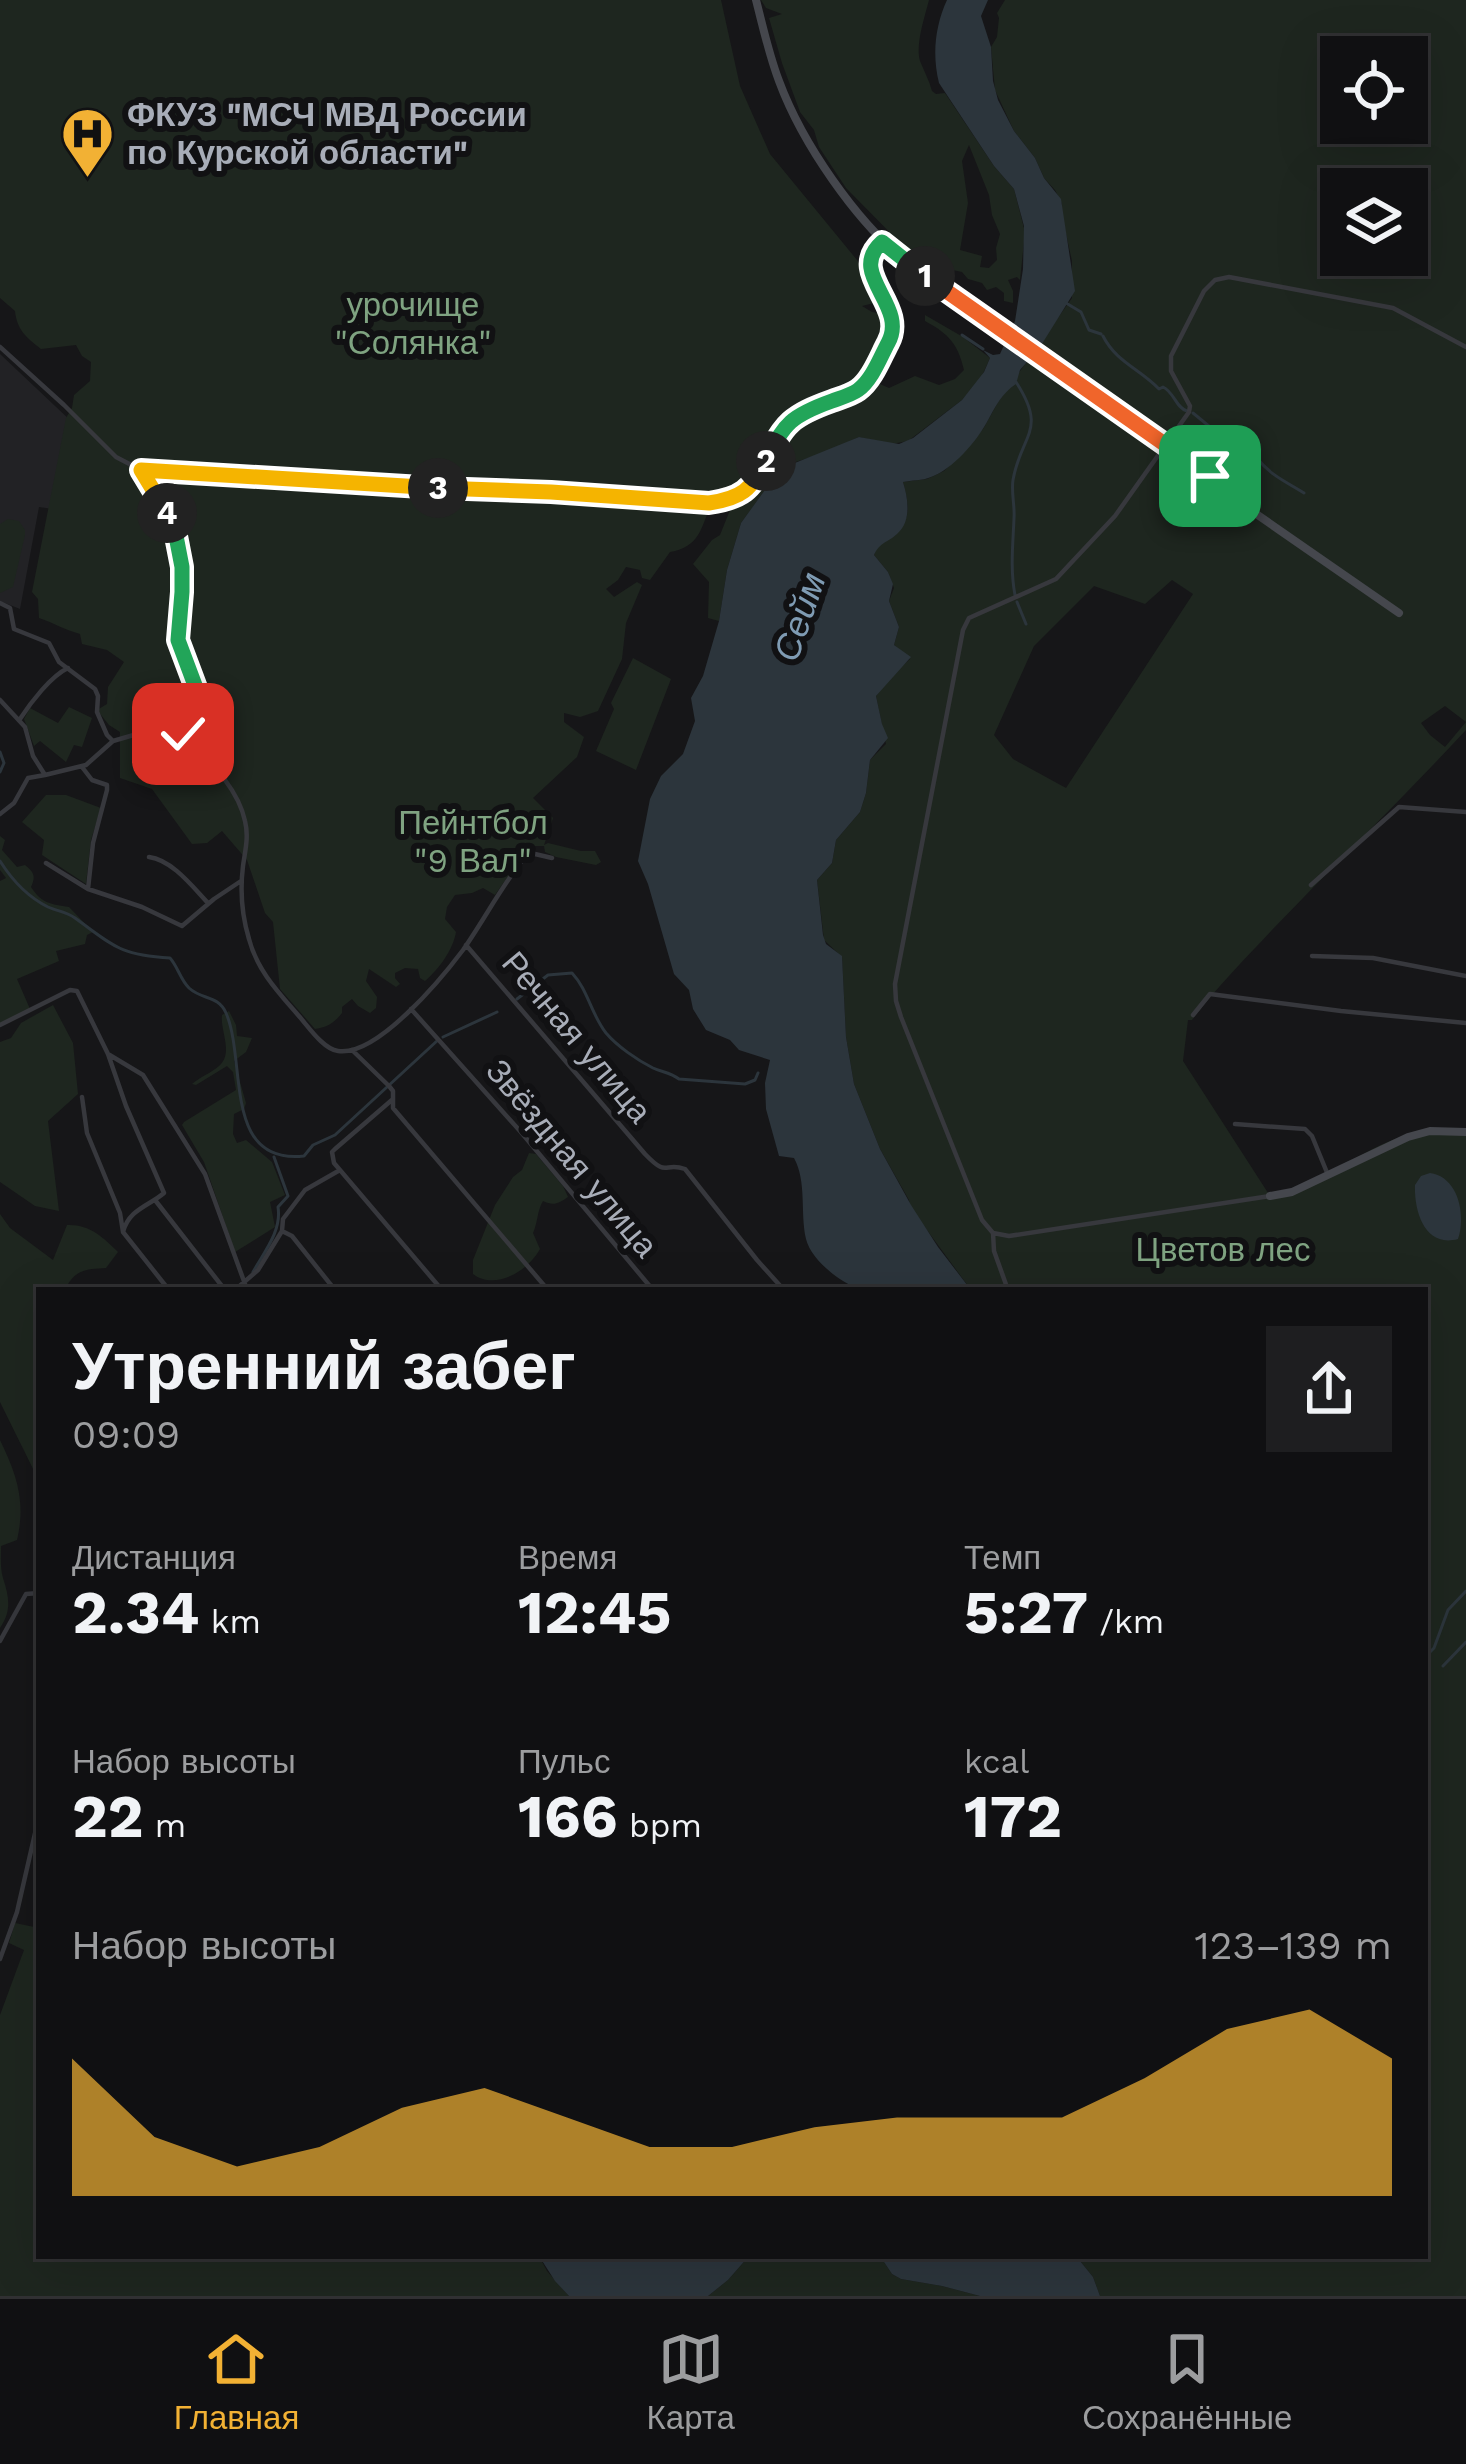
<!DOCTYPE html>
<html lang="ru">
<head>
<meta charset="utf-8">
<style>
	body { margin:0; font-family:"Work Sans",sans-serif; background:#1e1e20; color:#f1f3f6; height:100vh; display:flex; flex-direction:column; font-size:45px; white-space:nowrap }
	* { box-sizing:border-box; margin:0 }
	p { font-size:39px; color:#9c9d9f }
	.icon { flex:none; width:66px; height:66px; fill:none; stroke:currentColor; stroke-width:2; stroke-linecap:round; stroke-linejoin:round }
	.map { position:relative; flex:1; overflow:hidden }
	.panel { position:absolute; left:36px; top:1287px; width:1392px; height:972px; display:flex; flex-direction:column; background:#101012; border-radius:0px; box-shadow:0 12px 48px #0002,0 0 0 3px #303032 }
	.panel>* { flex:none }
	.buttons { position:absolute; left:1320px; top:36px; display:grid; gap:24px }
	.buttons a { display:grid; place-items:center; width:108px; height:108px; border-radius:0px; background:#101012; box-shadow:0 12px 48px #0002,0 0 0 3px #303032; font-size:60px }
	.pin { position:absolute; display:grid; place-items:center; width:102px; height:102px; color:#fff; margin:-51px; border-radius:24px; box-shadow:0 6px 18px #0006 }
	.km { position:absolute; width:60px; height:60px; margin:-30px; border-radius:50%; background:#222; color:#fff; font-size:33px; line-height:60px; text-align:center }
	.round { display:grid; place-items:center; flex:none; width:126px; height:126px; border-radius:0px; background:#1e1e20 }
	.head { display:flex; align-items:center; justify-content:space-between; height:204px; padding:0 36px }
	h1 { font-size:66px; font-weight:700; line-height:90px }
	.metrics { display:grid; grid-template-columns:repeat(3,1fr); gap:18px; height:204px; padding:12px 36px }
	.metrics div { display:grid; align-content:center }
	.metrics b { font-size:60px; font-weight:700 }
	.metrics small { font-size:33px; font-weight:400 }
	.metrics p { font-size:33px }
	.chart { height:336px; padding:24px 36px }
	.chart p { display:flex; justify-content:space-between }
	.chart svg { width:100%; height:216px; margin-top:12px; fill:#f2b134; opacity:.7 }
	.tabs { display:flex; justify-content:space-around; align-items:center; height:168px; border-top:3px solid #303032; background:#101012; font-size:33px; color:#9c9d9f }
	.tabs a { display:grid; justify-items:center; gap:6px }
	.tabs .active { color:#f2b134 }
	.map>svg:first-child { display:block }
	.built { fill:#222225 }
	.green { fill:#1e261f; fill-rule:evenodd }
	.water { fill:#2c353c }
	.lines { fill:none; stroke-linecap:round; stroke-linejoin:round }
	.stream { stroke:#2c353c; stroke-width:3 }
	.street { stroke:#37383d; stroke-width:4.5 }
	.secondary { stroke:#45474d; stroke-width:8 }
	.split-1-casing { stroke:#fff; stroke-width:24 }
	.split-2-casing { stroke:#fff; stroke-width:24 }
	.split-3-casing { stroke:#fff; stroke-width:24 }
	.split-4-casing { stroke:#fff; stroke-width:24 }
	.split-5-casing { stroke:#fff; stroke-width:24 }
	.split-1 { stroke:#f0652b; stroke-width:15 }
	.split-2 { stroke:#22a559; stroke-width:15 }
	.split-3 { stroke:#f5b400; stroke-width:15 }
	.split-4 { stroke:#f5b400; stroke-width:15 }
	.split-5 { stroke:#22a559; stroke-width:15 }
	.labels { text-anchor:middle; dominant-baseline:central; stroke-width:12; stroke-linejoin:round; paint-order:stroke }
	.poi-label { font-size:33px; font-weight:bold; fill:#a8adb8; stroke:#111113; text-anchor:start }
	.park-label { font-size:33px; fill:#7fa381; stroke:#111113 }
	.street-label { font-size:33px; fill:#a8adb8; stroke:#111113 }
	.water-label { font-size:36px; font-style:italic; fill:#7f9bb3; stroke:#111113 }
</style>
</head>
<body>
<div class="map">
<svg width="1466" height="2296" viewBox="0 0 1466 2296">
	<rect width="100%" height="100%" fill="#161618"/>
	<path class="built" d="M0 354 73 423 53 509 39 507 20 609 0 601Z"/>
	<path class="green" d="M0 0H721L740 86 770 154 857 260 880 295 878 302 862 306 872 312 884 314 883 330 891 334 864 377 889 388 915 376 939 385 955 379 964 370C958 344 949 334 925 321V315L963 337 990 358 981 378 962 400 908 441 892 444 859 437 827 452 783 466 741 523 727 570 719 621 708 618 709 582 693 564 712 540 720 535 732 505 728 498 716 497C700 521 705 546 670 552L650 580 642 578 640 570 626 567 618 580 606 589 614 597 637 582 642 585 626 623 622 659 598 711 580 717 564 713V722L584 737 577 757 533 798 553 818 544 845 548 843 581 851H595L601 862 596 865 556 857 545 852 544 846H529L495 895 483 888 472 893 455 895 447 907 445 919 456 932C453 950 439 969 425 981L420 978 418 969 405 968 395 973V978L400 984 396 987 369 969 366 981 377 997 376 1008 370 1013 358 1006 352 999 342 1007V1013C334 1023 328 1027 315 1029L280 989 273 922 265 913 247 860 222 831 207 843 192 844 152 789 120 778V732L109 725 97 710 107 704 108 687 124 662 107 650 82 644 80 634C65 630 54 623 39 618L38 599 32 592 66 418 72 408 74 395 90 381 91 362 82 356 76 345 41 349C26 337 17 330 15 311L0 298Z
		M761 0H929C925 16 915 45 920 61 924 71 929 80 932 91L936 94 945 93 994 166 1014 189 1025 232 1020 280 1017 277 1008 280 1013 291V303L1004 301V293L996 287 987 290 982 283 968 279 962 272 929 265 912 255 846 188 819 147 814 130 800 112 782 63 769 18 782 14 766 8ZM969 145 989 195 992 215 1000 234 996 248 997 260 989 268 980 267 982 256 960 250 968 203 962 161Z
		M1005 0H1466V722L1445 706 1421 723 1430 735 1445 747 1466 722V730C1403 798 1336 863 1272 930 1245 959 1216 988 1192 1020H1188L1183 1061 1270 1196C1324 1186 1365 1143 1418 1132 1433 1130 1451 1133 1466 1134V2296H1100L1093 2277 1076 2256H1425V1290H971L924 1226 912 1229 909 1200 880 1149 854 1084 846 1037 842 957 824 940 817 880 832 863 836 840 860 812 866 793 870 760 886 744 876 696 889 678 910 659 894 645 899 627 889 601 894 588 888 572 874 555 876 549C903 523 915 525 903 482L927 479 944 471 957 458 983 429 998 402 1072 298V261L1062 216V204L1055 190 1044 178 1035 158 1014 131 995 90 991 47 997 37 999 18 997 13ZM1341 57H1407V123H1341ZM1341 189H1407V255H1341ZM1172 580 1193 594 1066 788 1013 759 994 735 1034 646 1094 586 1145 604Z
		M8 519 19 521 25 530V535L13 587 0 593V524Z
		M633 658 671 679 636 770 596 751 614 709 611 703Z
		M69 707 92 718 82 747 74 745 66 762 40 741 34 746 24 719 30 708 58 723Z
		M46 795H66L101 808 91 840 86 884 42 855 44 840 22 822Z
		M0 836 5 840 2 850 17 867 25 865C34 872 36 876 31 887 42 904 51 904 69 907L93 932 87 935 85 944 56 951 59 961 17 979 30 1009 0 1027V881L6 878 0 870Z
		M53 1005 73 1043 78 1094 48 1121 59 1211 35 1206 0 1182V1042L11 1038 21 1023Z
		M229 1011 236 1025 237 1036 252 1038 246 1052 234 1061 246 1103 244 1109 234 1114 233 1134 237 1143 246 1140 272 1162 285 1195 270 1202 275 1227 235 1252 204 1162 182 1125 184 1122 236 1090 233 1072 227 1066 196 1085 192 1084C200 1077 211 1073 219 1066 234 1053 220 1031 222 1015Z
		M529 1153 536 1154 563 1186 568 1197C558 1204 553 1206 543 1201 537 1211 538 1222 533 1233L540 1249C528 1271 495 1291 473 1274V1260L495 1205 513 1177 522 1170Z
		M0 1214 10 1228 53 1260 67 1225C89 1224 103 1237 118 1252L106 1268C85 1269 74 1270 65 1290H39V1481L0 1402Z
		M0 1440C17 1475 26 1502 17 1540L1 1546C1 1556 0 1568 3 1578 9 1597 12 1610 0 1628Z
		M15 1923 39 1928V2256H539L547 2271 569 2296H0V2015L24 1950 9 1943Z
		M749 2256H880L892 2274 901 2279 942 2286 980 2296H708L728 2280Z"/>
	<path class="water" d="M947 0H988L981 16 991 47 993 81 998 100 1014 131 1035 158 1044 178 1061 199 1075 291 1040 347 1020 370 1016 384C1002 393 995 407 987 422 976 442 953 469 931 477 922 481 912 480 903 482 908 498 912 521 897 534 887 543 880 542 874 555L888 572 893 584 889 601 899 627 894 645 911 657 876 696 882 724 888 738 870 760 866 793 860 812 836 840 832 863 817 880 823 935 826 944 842 956 846 1037 854 1084 880 1149 911 1205 938 1247 971 1290C948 1290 876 1295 859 1289 840 1282 811 1260 806 1239 800 1212 807 1182 794 1158L779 1156 766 1109 765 1083 770 1060 739 1050 730 1040 706 1030 693 1009 689 990 674 974 648 884 638 861 650 799 661 776 683 754 695 721 691 698 703 676 719 621 727 570 741 523 780 469 859 437 899 444 913 438 962 400 984 372 990 358 983 350 993 355 1000 354 1015 321 1023 269 1024 226 1014 189 994 166 939 83C932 55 935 26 947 0Z
		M1430 1173C1459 1177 1466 1216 1458 1239 1425 1248 1414 1212 1415 1185L1421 1176Z
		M539 2256H749L728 2280 708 2296H569L555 2281Z
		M880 2256H1076L1093 2277 1100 2296H980L942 2286 901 2279 892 2274Z"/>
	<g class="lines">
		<path class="stream" d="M1066 303 1081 312 1089 330 1101 334
			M962 335 983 349
			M1103 336C1116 362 1140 369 1159 389L1163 387C1174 392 1176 408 1187 411
			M1193 413 1221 436 1235 441C1238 451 1246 455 1256 457 1271 476 1285 481 1304 493
			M1015 595C1010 569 1013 544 1014 518 1015 506 1011 492 1013 480 1021 434 1048 431 1016 382
			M1017 602 1026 624
			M0 752 4 763 0 772
			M0 861C12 880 28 897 48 907 57 911 67 912 75 918 114 946 119 955 170 958 178 967 180 979 189 988 202 1000 218 995 226 1013 247 1061 222 1165 304 1156L313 1145 335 1135 438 1040
			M517 999 548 975 572 973C588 990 591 1014 606 1033 617 1046 637 1060 653 1068 662 1072 671 1073 679 1079L745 1084 755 1080 758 1073
			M443 1037 497 1012
			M253 1272C264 1252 282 1231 278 1207L288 1196 274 1157
			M1425 1657 1434 1648 1448 1610 1466 1591
			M1443 1666 1466 1642"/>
		<path class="street" d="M0 347 64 405 116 457 141 470C277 484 414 484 550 492 598 495 687 513 731 499 764 488 763 450 783 427 804 402 843 407 862 386 873 375 896 337 894 322 890 282 845 273 889 236
			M141 470 159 498 176 536 182 567 176 599 178 639 196 688C192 699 176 705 175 716 174 734 215 765 225 780 234 792 242 807 245 821 249 837 245 851 243 866 240 890 242 916 249 939 257 970 278 992 298 1015 308 1026 323 1049 338 1051 377 1057 442 978 463 950 484 920 501 887 524 858L535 854 552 858
			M0 603 10 608 14 629 49 643 59 662 95 689 98 696 97 712 107 735 113 741
			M179 614 182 577
			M0 700 25 727 33 756 45 775 28 778 14 803 0 814
			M20 719C31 702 51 676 68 668
			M82 767 92 780 107 785V790L93 843 88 889
			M45 775 86 765 113 741 144 732 173 716
			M149 857C172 860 192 886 208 903
			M46 863 88 889 142 907 182 926 214 899 241 881
			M1311 885 1399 807 1466 812
			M466 945 645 1154C669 1179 663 1161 685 1169L757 1260 784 1290
			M1312 956 1373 958 1466 976
			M411 1009 520 1131 653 1290
			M1193 1015 1210 994 1341 1011 1466 1023
			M0 1025 70 990 77 991 108 1054 126 1106 164 1193C149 1206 129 1209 123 1232
			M352 1050 389 1086 393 1091V1108L548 1290
			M108 1054 143 1075 205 1174 245 1284
			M82 1097 87 1133 120 1213 123 1232 169 1290
			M393 1099 335 1149 332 1152 334 1163 442 1290
			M1235 1124 1305 1129 1312 1136 1328 1175
			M1270 1196 1009 1236 993 1233 982 1220 901 1017 896 1001 895 984 963 630 969 618 1056 579 1115 516 1189 412 1190 406 1171 371V356L1204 291 1215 280 1229 277 1393 308 1466 347
			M155 1200 225 1290
			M284 1232 292 1236 335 1290
			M993 1233 994 1251 1008 1290
			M235 1290 258 1270 282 1231 283 1219 305 1190 340 1170
			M0 1641 26 1594 39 1593
			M0 1959 17 1912 39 1816"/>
		<path class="secondary" d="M756 0C763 27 769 55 779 81 802 143 856 222 908 263L1210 476 1227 496
			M882 243 888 257 916 278 1399 613
			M1270 1196 1292 1192 1408 1137 1430 1131 1466 1132"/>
	</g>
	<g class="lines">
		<defs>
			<path id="split-1" d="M925 276 1210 476"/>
			<path id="split-2" d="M766 461C783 423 793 415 832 401 840 398 851 395 858 390 872 380 880 358 888 343 909 305 846 274 882 242L925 276"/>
			<path id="split-3" d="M438 488 551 492 709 503C742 498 751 490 766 461"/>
			<path id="split-4" d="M167 513 141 470 438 488"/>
			<path id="split-5" d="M167 513 176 536 182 567V592L178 640 196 688C189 710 165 704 183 734"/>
		</defs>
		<use href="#split-1" class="split-1-casing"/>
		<use href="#split-2" class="split-2-casing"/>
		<use href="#split-3" class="split-3-casing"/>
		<use href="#split-4" class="split-4-casing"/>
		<use href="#split-5" class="split-5-casing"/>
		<use href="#split-1" class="split-1"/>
		<use href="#split-2" class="split-2"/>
		<use href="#split-3" class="split-3"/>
		<use href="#split-4" class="split-4"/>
		<use href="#split-5" class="split-5"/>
	</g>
	<defs>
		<symbol id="hospital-pin" viewBox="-11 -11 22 30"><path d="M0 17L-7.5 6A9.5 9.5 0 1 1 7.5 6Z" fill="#f2b134" stroke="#111113"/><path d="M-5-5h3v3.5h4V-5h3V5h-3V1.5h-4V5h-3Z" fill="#111"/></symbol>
	</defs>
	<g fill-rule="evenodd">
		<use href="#hospital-pin" x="58" y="104" width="59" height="81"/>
	</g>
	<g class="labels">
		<g class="poi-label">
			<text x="127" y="114">ФКУЗ "МСЧ МВД России<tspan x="127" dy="38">по Курской области"</tspan></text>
		</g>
		<g class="park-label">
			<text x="413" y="304">урочище<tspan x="413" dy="38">"Солянка"</tspan></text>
			<text x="473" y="822">Пейнтбол<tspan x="473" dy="38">"9 Вал"</tspan></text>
			<text x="1223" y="1249">Цветов лес</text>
		</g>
		<g class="street-label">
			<text transform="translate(577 1037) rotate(50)">Речная улица</text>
			<text transform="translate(572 1158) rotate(50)">Звёздная улица</text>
		</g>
		<g class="water-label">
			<text transform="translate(800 617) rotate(-71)">Сейм</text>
		</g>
	</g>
</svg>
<div class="buttons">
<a><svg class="icon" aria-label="locate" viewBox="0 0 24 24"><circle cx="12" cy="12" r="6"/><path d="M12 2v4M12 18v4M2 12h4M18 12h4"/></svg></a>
<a><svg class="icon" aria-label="layers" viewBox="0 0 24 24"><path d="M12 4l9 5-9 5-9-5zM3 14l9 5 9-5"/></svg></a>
</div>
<div class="pin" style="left:1210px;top:476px;background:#1e9e55"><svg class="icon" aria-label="arrive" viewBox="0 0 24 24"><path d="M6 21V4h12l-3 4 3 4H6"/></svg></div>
<div class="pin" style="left:183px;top:734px;background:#d93025"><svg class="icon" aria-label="check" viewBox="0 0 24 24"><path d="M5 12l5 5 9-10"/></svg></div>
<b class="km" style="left:925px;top:276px">1</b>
<b class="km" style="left:766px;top:461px">2</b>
<b class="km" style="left:438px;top:488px">3</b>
<b class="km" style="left:167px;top:513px">4</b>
<section class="panel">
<div class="head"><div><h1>Утренний забег</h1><p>09:09</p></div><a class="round"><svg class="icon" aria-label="share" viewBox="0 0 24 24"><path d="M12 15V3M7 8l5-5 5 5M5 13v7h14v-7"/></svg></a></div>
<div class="metrics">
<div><p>Дистанция</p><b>2.34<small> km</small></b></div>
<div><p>Время</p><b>12:45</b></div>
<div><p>Темп</p><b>5:27<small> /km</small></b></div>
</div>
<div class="metrics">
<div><p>Набор высоты</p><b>22<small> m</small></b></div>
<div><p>Пульс</p><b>166<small> bpm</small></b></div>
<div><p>kcal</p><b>172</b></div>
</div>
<div class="chart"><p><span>Набор высоты</span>123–139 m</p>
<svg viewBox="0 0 160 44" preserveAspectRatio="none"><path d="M0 44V16L10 32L20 38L30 34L40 26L50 22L60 28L70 34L80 34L90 30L100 28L110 28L120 28L130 20L140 10L150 6L160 16V44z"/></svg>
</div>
</section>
</div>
<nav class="tabs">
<a class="active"><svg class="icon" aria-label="home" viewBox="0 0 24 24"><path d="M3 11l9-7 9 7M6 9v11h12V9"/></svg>Главная</a>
<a><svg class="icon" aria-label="map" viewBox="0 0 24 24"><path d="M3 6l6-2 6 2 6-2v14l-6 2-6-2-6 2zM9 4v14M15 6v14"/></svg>Карта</a>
<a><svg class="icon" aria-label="saved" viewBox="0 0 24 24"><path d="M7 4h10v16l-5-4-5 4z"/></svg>Сохранённые</a>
</nav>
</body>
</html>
